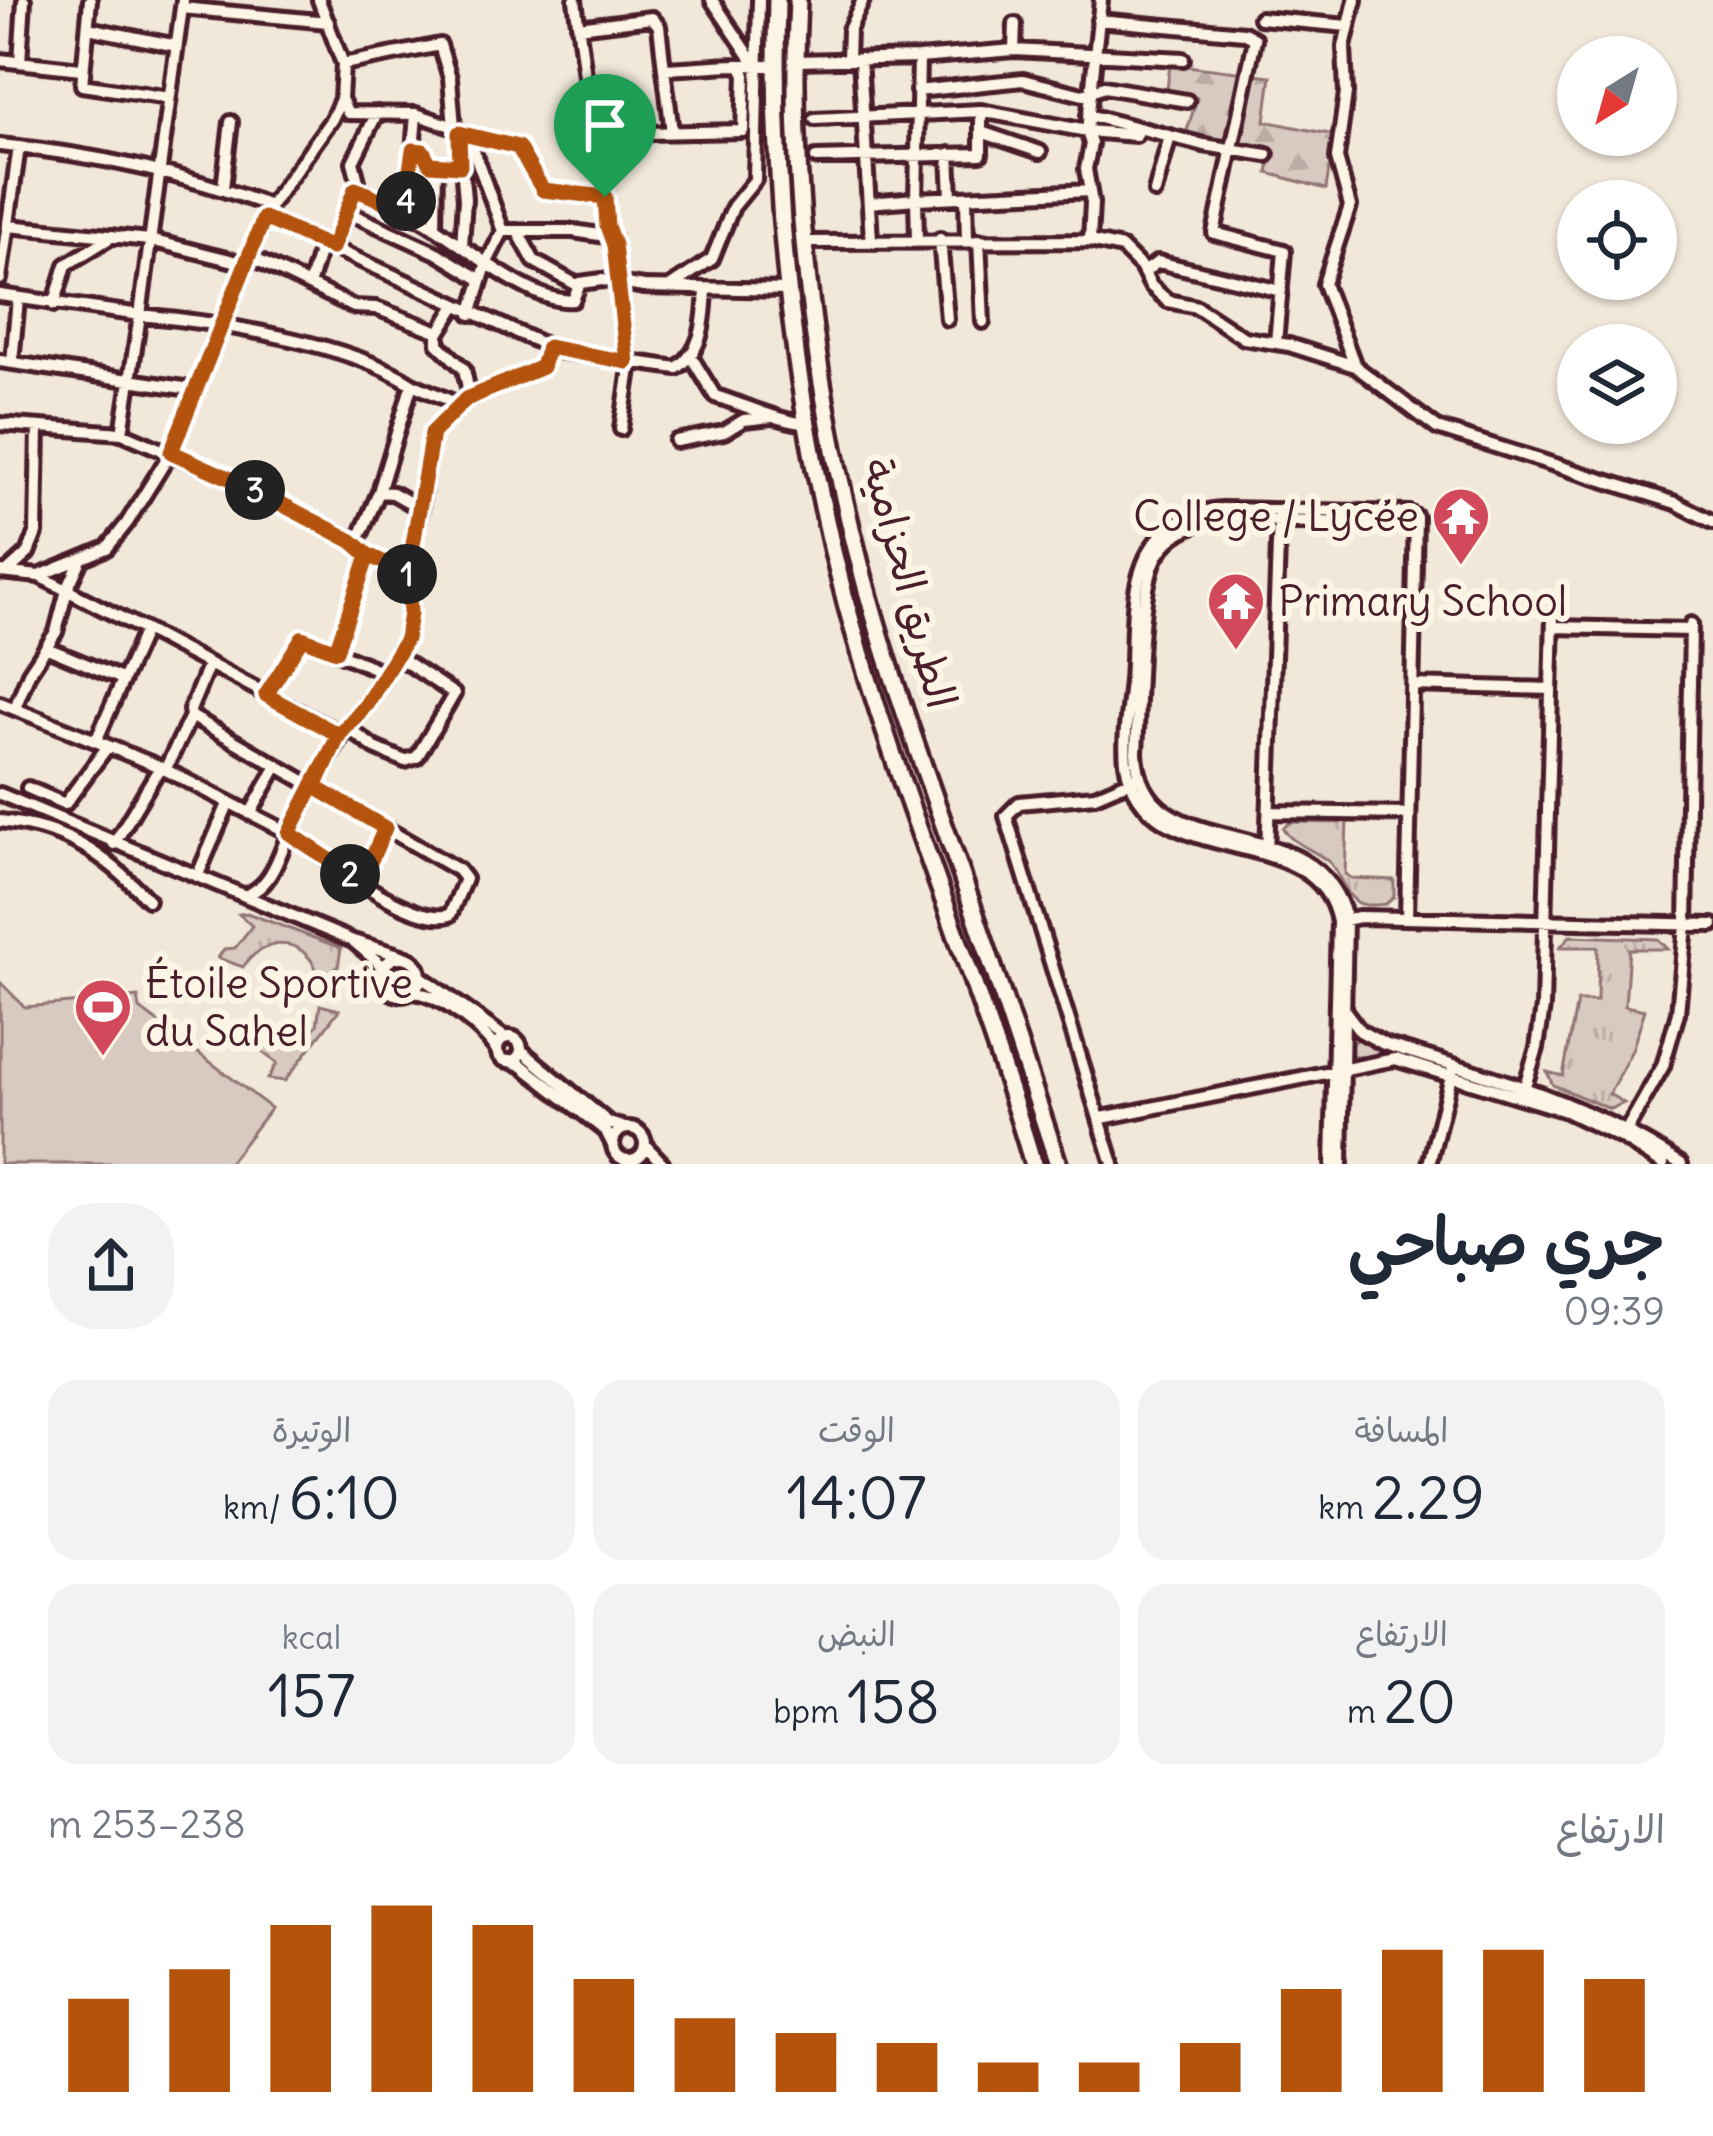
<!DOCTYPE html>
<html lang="ar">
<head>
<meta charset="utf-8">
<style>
	body { margin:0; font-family:Delius,"Playpen Sans Arabic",sans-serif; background:#f2f2f3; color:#1f2937; direction:rtl; height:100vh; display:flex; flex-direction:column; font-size:45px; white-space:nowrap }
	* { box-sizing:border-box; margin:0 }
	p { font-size:39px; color:#747a83 }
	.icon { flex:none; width:66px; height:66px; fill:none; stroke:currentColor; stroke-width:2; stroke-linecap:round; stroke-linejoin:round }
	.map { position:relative; height:1164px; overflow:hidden; direction:ltr }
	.details { display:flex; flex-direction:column; background:#fff; flex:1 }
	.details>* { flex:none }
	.needle { width:78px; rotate:217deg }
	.controls { position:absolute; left:1557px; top:36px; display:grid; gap:24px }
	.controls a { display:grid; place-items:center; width:120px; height:120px; border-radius:50%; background:#fff; box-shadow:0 3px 9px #0004; font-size:60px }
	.pin { position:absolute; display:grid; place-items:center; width:102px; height:102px; color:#fff; margin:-123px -51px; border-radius:50% 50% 50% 0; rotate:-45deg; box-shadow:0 0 12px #0007 }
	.pin .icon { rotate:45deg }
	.km { position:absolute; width:60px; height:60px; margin:-30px; border-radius:50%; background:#222; color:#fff; font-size:33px; line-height:60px; text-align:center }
	.round { display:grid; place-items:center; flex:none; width:126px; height:126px; border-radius:48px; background:#f2f2f3 }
	.head { display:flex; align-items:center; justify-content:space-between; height:204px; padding:0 48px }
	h1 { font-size:66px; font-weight:600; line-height:90px }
	.stats { display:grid; grid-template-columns:repeat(3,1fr); gap:18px; height:204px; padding:12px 48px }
	.stats div { display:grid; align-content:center; border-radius:30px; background:#f2f2f3; text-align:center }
	.stats b { font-size:60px; font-weight:600 }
	.stats small { font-size:33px; font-weight:400 }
	.stats p { font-size:33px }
	.chart { height:336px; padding:24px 48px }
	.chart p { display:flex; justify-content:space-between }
	.chart svg { width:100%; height:216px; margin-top:12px; stroke:#b45309; stroke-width:6 }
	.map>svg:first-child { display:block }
	.grass { fill:url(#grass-tufts); stroke:#917476; stroke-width:3 }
	.forest { fill:url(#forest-firs); stroke:#917476; stroke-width:3 }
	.garden { fill:#d8cac0; stroke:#917476; stroke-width:3 }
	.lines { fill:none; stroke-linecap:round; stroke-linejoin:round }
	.minor-casing { stroke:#4a1f2b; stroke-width:20 }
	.highway-casing { stroke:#4a1f2b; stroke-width:24 }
	.minor { stroke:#fcf5e5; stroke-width:10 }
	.highway { stroke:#fcf5e5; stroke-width:15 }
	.route-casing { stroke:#fff; stroke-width:24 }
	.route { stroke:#b45309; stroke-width:15 }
	.labels { text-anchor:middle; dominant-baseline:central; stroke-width:12; stroke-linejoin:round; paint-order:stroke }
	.poi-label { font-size:42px; fill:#4a1f2b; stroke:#fcf5e5; text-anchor:start }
	.street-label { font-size:42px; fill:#4a1f2b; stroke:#fcf5e5 }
</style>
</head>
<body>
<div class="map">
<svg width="1713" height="1164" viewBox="0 0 1713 1164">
	<defs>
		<pattern id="grass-tufts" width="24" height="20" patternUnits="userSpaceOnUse" patternTransform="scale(3)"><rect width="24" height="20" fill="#d8cac0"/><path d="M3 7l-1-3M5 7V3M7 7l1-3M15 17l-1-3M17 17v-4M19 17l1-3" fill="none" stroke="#bbada5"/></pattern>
		<pattern id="forest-firs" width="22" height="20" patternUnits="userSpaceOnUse" patternTransform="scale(3)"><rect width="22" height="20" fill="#d8cac0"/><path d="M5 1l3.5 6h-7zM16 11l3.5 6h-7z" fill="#bbada5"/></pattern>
	</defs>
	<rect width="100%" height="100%" fill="#f1e8da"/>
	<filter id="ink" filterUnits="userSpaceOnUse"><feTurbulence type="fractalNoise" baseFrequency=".00833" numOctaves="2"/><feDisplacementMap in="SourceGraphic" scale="24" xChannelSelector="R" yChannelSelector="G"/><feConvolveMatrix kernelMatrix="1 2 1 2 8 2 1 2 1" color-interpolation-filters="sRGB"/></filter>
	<g filter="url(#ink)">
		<path class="grass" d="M783 0H794L796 163 853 549 1054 1164H1040L886 712 841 563 802 368 781 65Z
			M1344 817 1395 818V823L1347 822 1345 874 1351 878 1394 880V897L1386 904C1378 905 1364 907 1357 902 1344 894 1340 873 1329 862 1314 849 1292 845 1283 828L1291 822 1341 823Z
			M247 913 341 948 338 967 320 980C310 938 267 932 243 967L218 958 224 949 235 948 252 926 239 914Z
			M1570 936 1658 939 1668 949H1629L1625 1006 1645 1010 1632 1050 1609 1094 1624 1103 1610 1109 1553 1085 1547 1072 1563 1076 1577 1001H1597L1598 947H1560Z
			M320 1005 339 1010 285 1081 268 1079 277 1063 254 1046 239 1048 229 1040 248 1028 267 1045 299 1043 317 1025Z
			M1360 1038 1416 1057C1397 1055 1370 1061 1352 1055L1349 1045Z"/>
		<path class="forest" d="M1170 64 1271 76 1265 121 1334 135 1326 189 1268 173 1272 151 1186 134 1197 98 1167 90Z"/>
		<path class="garden" d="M0 982 25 1007 138 997 140 1009 271 1108 228 1164H0Z"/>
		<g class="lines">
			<defs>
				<path id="minor" d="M90 0 82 85 169 98
					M319 0 343 64 341 99 348 113 416 114 454 127 469 138 518 147 543 191 605 197 607 226 615 245 627 362
					M575 0 592 129 598 134 743 131 745 75 742 68
					M712 0 755 64
					M1101 0 1087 131 1091 144 1086 169 1092 203 1090 241 1122 248 1141 267 1151 286 1168 301 1197 307 1244 338 1289 345 1355 366 1437 428 1676 503 1713 522
					M1355 0 1344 47 1346 93 1337 158 1350 206 1324 284 1355 366
					M182 8 328 22
					M1260 18 1348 26
					M1098 20 1244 33 1255 39 1214 233 1284 251 1276 343
					M578 27 652 18 659 26 664 69
					M88 28 177 46
					M1014 50 1015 24
					M919 58 1014 50 1183 59
					M848 59 849 30 863 0
					M860 59 871 240
					M0 60 81 69
					M796 61 919 58 916 199 869 203
					M20 62 24 0
					M343 64 440 45 450 78 454 127
					M917 91 1023 80 1083 95 1104 87 1187 101
					M377 113 353 162 358 181 333 248 558 351 677 368C704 350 704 319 706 290
					M1088 115 1204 145 1267 155
					M815 119 981 111 1087 131 1136 135
					M672 132 664 69C701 68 740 62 775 67
					M981 132 1040 152
					M459 133 465 199 462 246
					M469 138 503 231 487 262 471 314
					M0 145C93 154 182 173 270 206
					M949 154 951 197
					M816 158 981 154V111
					M223 188 231 122
					M355 189C378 199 402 208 424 221 460 241 533 306 573 300L580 283 602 280 644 287 789 290
					M1155 192 1170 136
					M966 197 967 240
					M404 210 410 190 416 114
					M347 212 437 253 481 280
					M264 218 333 248
					M8 226 150 240 246 264
					M435 228 436 165 460 166
					M503 231H573L613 237
					M518 232 534 261 577 285
					M917 239 916 199 1090 191
					M940 239 947 319
					M979 240 983 322
					M807 242 1090 241
					M249 256 354 307 376 308 439 332
					M1144 272 1158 262 1281 291
					M0 279 19 147
					M309 285 322 243
					M671 286 712 259 733 207 755 180 759 0
					M0 295 140 315 183 0
					M54 305 66 265 113 236
					M455 307 438 334V344L464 369 470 397
					M690 355 715 396C740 403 785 424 807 423
					M0 361 197 390
					M12 362 18 299
					M412 384 460 405
					M0 424 122 433 251 488 353 540 361 534 379 492 393 493 421 509
					M621 429 631 362
					M122 433 140 315C215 322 350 343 412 384L379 492
					M676 441 724 432 744 420 772 417
					M353 540 368 555 408 574
					M0 572 39 576 145 630 96 741
					M7 572 28 553 36 533 38 427
					M39 576 107 548 127 523 171 452 270 206 332 119 341 99
					M1553 627 1691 630
					M47 648 122 679
					M336 651 368 555
					M209 664 190 710 191 716 458 870 465 879 450 915C410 927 324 856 289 833 278 858 272 886 245 896
					M1412 685 1551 689
					M266 695 302 638 386 673
					M0 703 108 746 65 804 28 788
					M15 708 29 673 56 632 67 590 80 562
					M348 728 375 748 405 761 417 757 454 694 397 656
					M339 735 366 705 405 639 410 613 409 559 421 509 432 433 466 399 541 367 548 347
					M108 746 160 767 289 833 340 740 336 731 145 630
					M165 770 191 716
					M0 794 353 941
					M1271 812 1409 814
					M250 814 277 766
					M0 821C66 828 104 853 148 900
					M114 844 160 767
					M1267 853 1279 517
					M200 870 228 804
					M362 881 385 828
					M1341 921 1359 917 1713 925
					M382 976a19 19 0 1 1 38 0a19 19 0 1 1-38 0Z
					M383 971 378 962 353 941 402 956
					M420 976 504 1037
					M412 992C439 993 481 1028 496 1049
					M1345 1011 1360 1031 1384 1044C1489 1075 1589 1103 1681 1164
					M497 1049a12 12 0 1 1 24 0a12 12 0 1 1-24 0Z
					M521 1050 609 1123 625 1128
					M509 1061 521 1065 606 1131 613 1145
					M1522 1095 1537 1048 1543 1007 1553 615
					M1102 1118 1395 1059 1566 1111 1622 1138 1663 1164
					M613 1144a16 16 0 1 1 32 0a16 16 0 1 1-32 0Z
					M1622 1138 1663 1066 1678 1013 1686 925 1691 624
					M645 1145 663 1164
					M1113 1164 1006 816 1019 803 1095 796 1137 778
					M1332 1164 1338 922C1319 815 1143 878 1126 763 1123 737 1129 706 1131 680 1134 646 1130 604 1141 571 1153 532 1183 512 1222 509L1409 513 1416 517 1407 918
					M1341 1164 1346 919C1317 801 1140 872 1136 752 1139 709 1137 584 1159 553 1172 533 1192 524 1214 519L1416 525
					M1429 1164 1453 1068"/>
				<path id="highway" d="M777 0C771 202 794 408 846 603 898 793 977 975 1033 1164
					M798 0C788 181 815 392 861 568 887 668 923 765 957 862 992 962 1025 1063 1058 1164"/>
			</defs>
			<use href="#minor" class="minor-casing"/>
			<use href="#highway" class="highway-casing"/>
			<use href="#minor" class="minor"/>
			<use href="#highway" class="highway"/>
		</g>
	</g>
	<g class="lines" filter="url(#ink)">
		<defs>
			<path id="route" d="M605 197 607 226 614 245 627 362 548 347 542 367 466 399 432 433 408 574 368 555 336 651 302 638 266 695 339 735 315 787 385 828 362 881 289 833 339 735 366 705 406 639 410 613 408 574 368 555 352 541 251 488 171 452 264 218 332 248 355 189 404 210 413 150 423 151 430 164 460 166 459 133 518 147 543 190 605 197"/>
		</defs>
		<use href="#route" class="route-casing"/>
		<use href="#route" class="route"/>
	</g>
	<defs>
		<symbol id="temple-pin" viewBox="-11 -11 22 30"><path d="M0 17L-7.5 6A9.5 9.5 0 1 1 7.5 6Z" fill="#d1495b" stroke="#fcf5e5"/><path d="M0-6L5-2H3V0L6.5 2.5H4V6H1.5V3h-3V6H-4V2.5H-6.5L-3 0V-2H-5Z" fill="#fff"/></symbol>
		<symbol id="stadium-pin" viewBox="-11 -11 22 30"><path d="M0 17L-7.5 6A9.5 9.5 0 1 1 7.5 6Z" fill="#d1495b" stroke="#fcf5e5"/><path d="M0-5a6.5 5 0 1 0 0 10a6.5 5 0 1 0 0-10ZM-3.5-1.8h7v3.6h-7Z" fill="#fff"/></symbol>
	</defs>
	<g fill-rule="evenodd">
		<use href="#temple-pin" x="1428" y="483" width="66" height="90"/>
		<use href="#temple-pin" x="1203" y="568" width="66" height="90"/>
		<use href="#stadium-pin" x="70" y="974" width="66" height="90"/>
	</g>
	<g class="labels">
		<g class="poi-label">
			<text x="1419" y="516" text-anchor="end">College / Lycée</text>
			<text x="1278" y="601">Primary School</text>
			<text x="145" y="983">Étoile Sportive<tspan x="145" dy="48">du Sahel</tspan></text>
		</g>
		<g class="street-label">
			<text transform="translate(910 583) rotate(75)">الطريق الحزامية</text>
		</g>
	</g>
</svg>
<div class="controls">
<a><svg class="needle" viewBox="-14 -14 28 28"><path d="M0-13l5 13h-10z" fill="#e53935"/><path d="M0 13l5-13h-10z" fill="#747a83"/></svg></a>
<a><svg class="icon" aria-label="locate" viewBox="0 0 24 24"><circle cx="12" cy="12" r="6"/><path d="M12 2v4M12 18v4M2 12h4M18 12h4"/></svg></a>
<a><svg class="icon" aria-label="layers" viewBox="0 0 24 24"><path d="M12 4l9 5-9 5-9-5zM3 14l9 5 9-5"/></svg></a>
</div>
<div class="pin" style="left:605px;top:197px;background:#1e9e55"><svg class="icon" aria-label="arrive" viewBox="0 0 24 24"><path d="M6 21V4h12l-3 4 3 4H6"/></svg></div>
<b class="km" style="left:407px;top:574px">1</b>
<b class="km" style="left:350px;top:874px">2</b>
<b class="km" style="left:255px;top:490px">3</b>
<b class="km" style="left:406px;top:201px">4</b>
</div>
<section class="details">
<div class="head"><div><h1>جري صباحي</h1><p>09:39</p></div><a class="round"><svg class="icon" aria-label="share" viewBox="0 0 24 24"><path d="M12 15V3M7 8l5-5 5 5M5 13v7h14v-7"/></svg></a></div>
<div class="stats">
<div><p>المسافة</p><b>2.29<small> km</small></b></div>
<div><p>الوقت</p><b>14:07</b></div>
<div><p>الوتيرة</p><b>6:10<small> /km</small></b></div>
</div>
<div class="stats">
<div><p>الارتفاع</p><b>20<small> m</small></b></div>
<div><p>النبض</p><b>158<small> bpm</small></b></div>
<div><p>kcal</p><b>157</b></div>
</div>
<div class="chart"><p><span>الارتفاع</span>238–253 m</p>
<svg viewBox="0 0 160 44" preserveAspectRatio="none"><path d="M5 44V25M15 44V19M25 44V10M35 44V6M45 44V10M55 44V21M65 44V29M75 44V32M85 44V34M95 44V38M105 44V38M115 44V34M125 44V23M135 44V15M145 44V15M155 44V21"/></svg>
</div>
</section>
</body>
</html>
